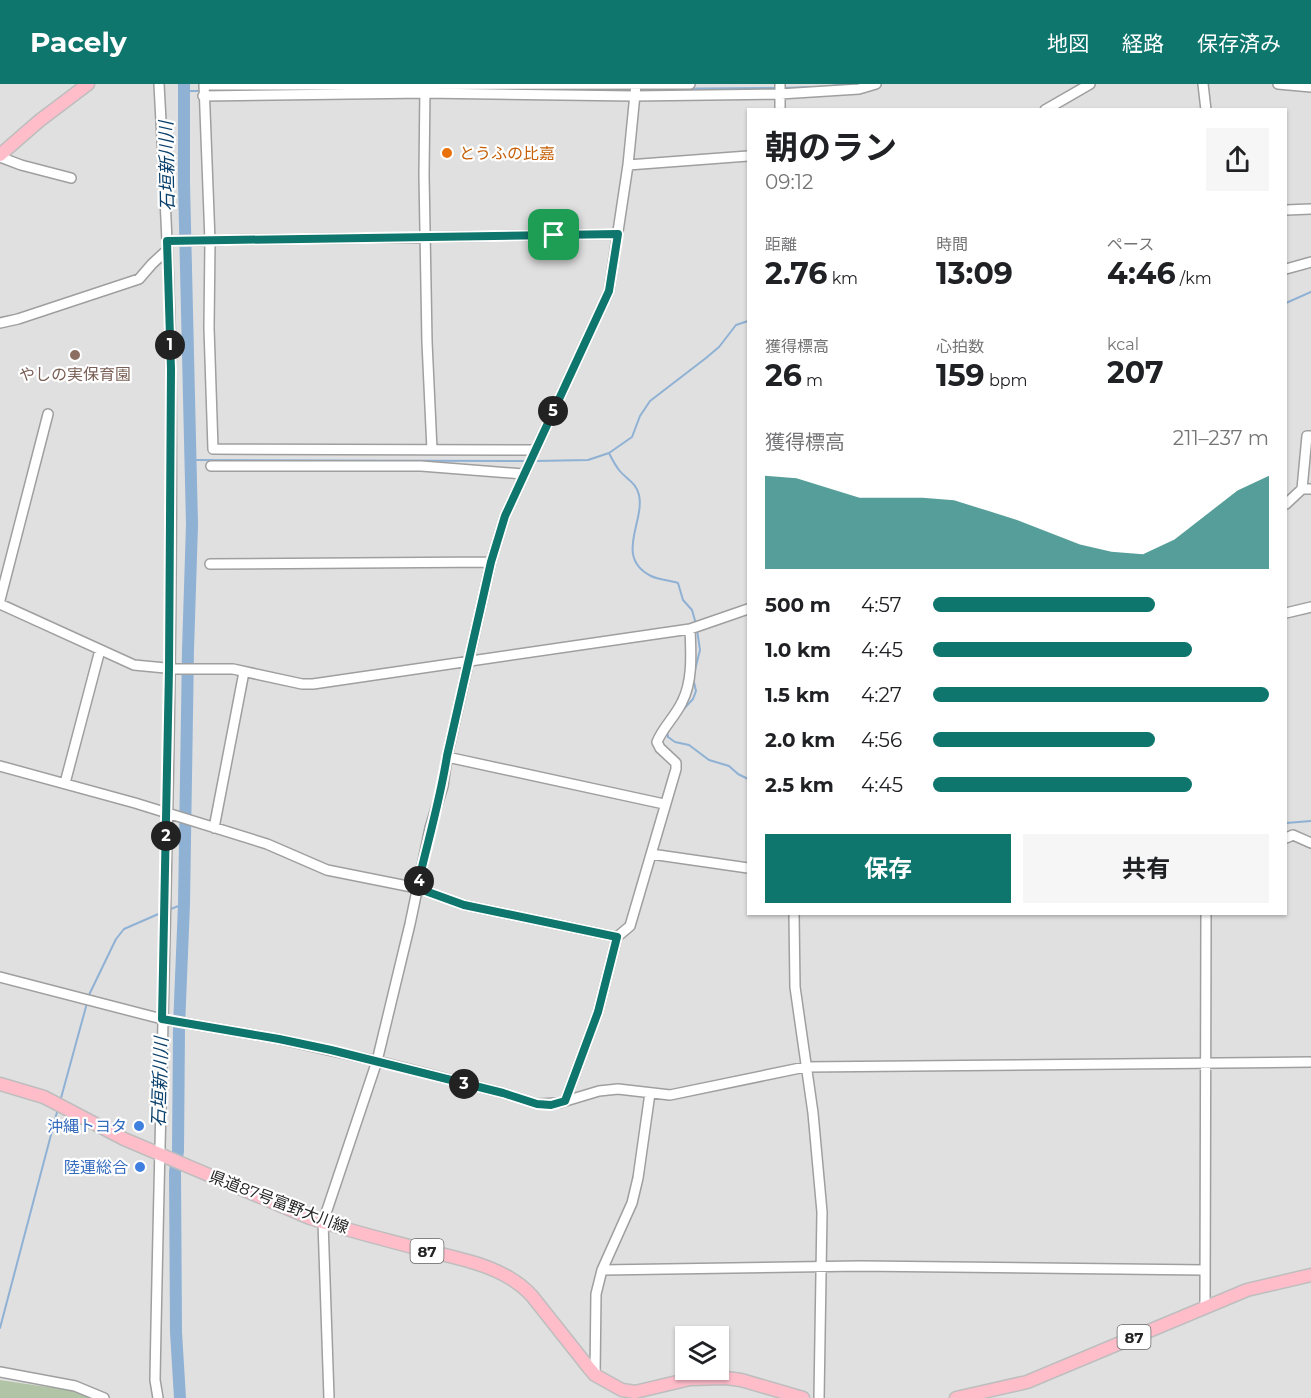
<!DOCTYPE html>
<html lang="ja">
<head>
<meta charset="utf-8">
<style>
	body { margin:0; font-family:Montserrat,"Noto Sans JP",sans-serif; background:#f6f6f6; color:#202124; height:100vh; display:flex; flex-direction:column; font-size:22px; white-space:nowrap }
	* { box-sizing:border-box; margin:0 }
	p { font-size:20px; color:#757577 }
	.icon { flex:none; width:33px; height:33px; fill:none; stroke:currentColor; stroke-width:2; stroke-linecap:round; stroke-linejoin:round }
	.map { position:relative; flex:1; overflow:hidden }
	.drawer { position:absolute; left:747px; top:24px; width:540px; height:807px; display:flex; flex-direction:column; background:#fff; border-radius:0px; box-shadow:0 2px 4px #0004 }
	.drawer>* { flex:none }
	.fabs { position:absolute; left:675px; top:1242px; display:grid; gap:12px }
	.fabs a { display:grid; place-items:center; width:54px; height:54px; border-radius:0px; background:#fff; box-shadow:0 2px 4px #0004; font-size:30px }
	.pin { position:absolute; display:grid; place-items:center; width:51px; height:51px; color:#fff; margin:-26px; border-radius:12px; box-shadow:0 3px 9px #0006 }
	.km { position:absolute; width:30px; height:30px; margin:-15px; border-radius:50%; background:#222; color:#fff; font-size:16px; line-height:30px; text-align:center }
	.round { display:grid; place-items:center; flex:none; width:63px; height:63px; border-radius:0px; background:#f6f6f6 }
	.summary { display:flex; align-items:center; justify-content:space-between; height:102px; padding:0 18px }
	h1 { font-size:33px; font-weight:700; line-height:45px }
	.metrics { display:grid; grid-template-columns:repeat(3,1fr); gap:9px; height:102px; padding:6px 18px }
	.metrics div { display:grid; align-content:center }
	.metrics b { font-size:30px; font-weight:700 }
	.metrics small { font-size:16px; font-weight:400 }
	.metrics p { font-size:16px }
	.chart { height:168px; padding:12px 18px }
	.chart p { display:flex; justify-content:space-between }
	.chart svg { width:100%; height:108px; margin-top:6px; fill:#0f766e; opacity:.7 }
	.primary-button { display:flex; gap:12px; margin-top:auto; padding:12px 18px }
	.primary-button a { flex:1; height:69px; border-radius:0px; background:#0f766e; color:#fff; font-size:24px; font-weight:700; line-height:69px; text-align:center }
	.primary-button a+a { background:#f6f6f6; color:#202124 }
	ul { padding:0 18px; list-style:none; font-size:20px }
	li { display:grid; grid-template-columns:96px 72px 1fr; align-items:center; height:45px }
	li i { height:15px; border-radius:8px; background:#0f766e }
	header { display:flex; align-items:center; gap:36px; box-sizing:border-box; height:84px; padding:0 30px; background:#0f766e; color:#fff }
	header strong { font-size:28px }
	nav { display:flex; gap:33px; margin-inline-start:auto; font-size:21px }
	.map>svg:first-child { display:block }
	.green { fill:#b1c4a5 }
	.lines { fill:none; stroke-linecap:round; stroke-linejoin:round }
	.stream { stroke:#8fb1d4; stroke-width:2 }
	.river { stroke:#8fb1d4; stroke-width:12 }
	.minor-casing { stroke:#9f9fa0; stroke-width:12 }
	.major-casing { stroke:#bebebe; stroke-width:15 }
	.minor { stroke:#fff; stroke-width:9 }
	.major { stroke:#ffbdca; stroke-width:12 }
	.route-casing { stroke:#fff; stroke-width:12 }
	.route { stroke:#0f766e; stroke-width:8 }
	.food-dot { fill:#e8710a; stroke:#fff; stroke-width:2 }
	.education-dot { fill:#8d6e63; stroke:#fff; stroke-width:2 }
	.shop-dot { fill:#3f7fe0; stroke:#fff; stroke-width:2 }
	.labels { text-anchor:middle; dominant-baseline:central; stroke-width:4.5; stroke-linejoin:round; paint-order:stroke }
	.shield { fill:#fff; stroke:#666; stroke-width:1.5 }
	.shield-label { font-size:15px; font-weight:bold; fill:#252525 }
	.food-label { font-size:16px; fill:#c56008; stroke:#fff; text-anchor:start }
	.education-label { font-size:16px; fill:#785e54; stroke:#fff }
	.shop-label { font-size:16px; fill:#366cbe; stroke:#fff; text-anchor:end }
	.street-label { font-size:16px; fill:#252525; stroke:#fff }
	.water-label { font-size:18px; font-style:italic; fill:#0a406c; stroke:#fff }
</style>
</head>
<body>
<header>
<strong>Pacely</strong>
<nav><a>地図</a><a>経路</a><a>保存済み</a></nav>
</header>
<div class="map">
<svg width="1311" height="1314" viewBox="0 0 1311 1314">
	<rect width="100%" height="100%" fill="#e0e0e1"/>
	<path class="green" d="M0 1296 74 1307 90 1314H0Z"/>
	<g class="lines">
		<path class="stream" d="M831 2 849 0
			M783 4 814 3
			M639 5 778 4
			M501 6 634 5
			M184 7H200
			M207 7H256
			M1286 219 1311 208
			M609 369C612 375 615 381 619 386 626 395 636 398 639 411 645 438 614 473 651 492 659 496 669 496 678 499L683 516 692 526 696 540
			M191 376 526 377
			M535 377 588 376 609 369 632 353 640 332 650 317 706 274 719 263 736 241 748 237
			M680 629 693 615 696 607 693 594 700 566 697 546
			M667 646 668 653 675 658 689 661 709 676 729 682 738 690 748 695
			M1286 739 1311 737
			M168 826 184 820
			M88 913 116 855 124 845 163 828
			M61 1014 87 919
			M0 1244 57 1028"/>
		<path class="river" d="M180 1314 176 1248 175 1088 178 1067 179 943 184 820 188 566 192 441 184 99V0"/>
		<defs>
			<path id="minor" d="M204 0 210 157 209 244 213 365 535 366
				M1203 0 1206 26
				M1278 0 1311 3
				M204 1 690 0
				M425 2 424 91 427 258 432 366
				M203 12 425 9 633 12 780 10 859 5 876 0
				M780 26V0
				M1045 26 1090 0
				M0 73 21 81 71 94
				M628 81 748 72
				M1286 126 1311 125
				M167 157 618 150
				M1286 185 1311 178
				M0 239 18 235 139 195 152 180 167 166
				M211 382H421L523 390
				M1302 405 1307 352H1311
				M1286 420 1302 405H1311
				M210 480 491 478
				M0 516 48 330
				M0 520 134 581 176 585H233L302 600H313L690 545 748 525
				M1286 529 1311 523
				M447 673 664 720
				M0 682 135 719 267 760 327 786 417 804 464 821 617 853
				M65 699 100 566
				M214 744 244 588
				M1286 754 1293 751 1311 759
				M651 770 748 784
				M794 830 795 903 813 1029 822 1128 819 1314
				M0 893 162 935 279 955 377 977 503 1009 537 1020 559 1019 599 1007 618 1005 670 1011 805 983 1311 978
				M565 1017 598 928 617 853 630 842 676 685V679L660 664 657 658C663 643 675 633 682 618 693 597 691 569 690 545
				M602 1186 860 1182 1204 1186
				M1205 1223 1206 830
				M0 1288 75 1302 104 1314
				M595 1291 596 1210 602 1186 632 1119 638 1094 650 1009
				M158 1314 155 1296C161 959 174 623 171 286 170 191 164 95 159 0
				M329 1314 323 1138 377 977 410 840 430 744 443 702 447 673 491 478 505 432 609 207 628 81 636 0"/>
			<path id="major" d="M0 71 39 37 88 0
				M0 1000 44 1013 124 1055 310 1134C346 1146 383 1155 420 1165 459 1175 504 1181 532 1212L589 1284 595 1291 622 1306 635 1308 690 1295 726 1294 741 1296 803 1314
				M956 1314 1027 1298 1247 1206 1311 1191"/>
		</defs>
		<use href="#minor" class="minor-casing"/>
		<use href="#major" class="major-casing"/>
		<use href="#minor" class="minor"/>
		<use href="#major" class="major"/>
	</g>
	<g class="lines">
		<defs>
			<path id="route" d="M618 150 609 207 505 432 491 478 447 672C440 717 427 760 417 804L464 821 617 853 598 928 565 1017 551 1021 537 1020 503 1009 331 966 279 955 162 935 169 585 171 285 167 157Z"/>
		</defs>
		<use href="#route" class="route-casing"/>
		<use href="#route" class="route"/>
	</g>
	<circle class="food-dot" cx="447" cy="69" r="6"/>
	<circle class="education-dot" cx="75" cy="271" r="6"/>
	<g class="shop-dot">
		<circle cx="139" cy="1042" r="6"/>
		<circle cx="140" cy="1083" r="6"/>
	</g>
	<g class="labels">
		<g class="shield">
			<rect x="410.5" y="1155" width="33" height="24" rx="4.5"/>
			<rect x="1117.5" y="1241" width="33" height="24" rx="4.5"/>
		</g>
		<g class="shield-label">
			<text x="427" y="1167">87</text>
			<text x="1134" y="1253">87</text>
		</g>
		<g class="food-label">
			<text x="459" y="69">とうふの比嘉</text>
		</g>
		<g class="education-label">
			<text x="75" y="290">やしの実保育園</text>
		</g>
		<g class="shop-label">
			<text x="127" y="1042">沖縄トヨタ</text>
			<text x="128" y="1083">陸運総合</text>
		</g>
		<g class="street-label">
			<text transform="translate(279 1118) rotate(21)">県道87号富野大川線</text>
		</g>
		<g class="water-label">
			<text transform="translate(167 82) rotate(-91)">石垣新川川</text>
			<text transform="translate(160 998) rotate(-88)">石垣新川川</text>
		</g>
	</g>
</svg>
<div class="fabs">
<a><svg class="icon" aria-label="layers" viewBox="0 0 24 24"><path d="M12 4l9 5-9 5-9-5zM3 14l9 5 9-5"/></svg></a>
</div>
<div class="pin" style="left:554px;top:151px;background:#1e9e55"><svg class="icon" aria-label="arrive" viewBox="0 0 24 24"><path d="M6 21V4h12l-3 4 3 4H6"/></svg></div>
<b class="km" style="left:170px;top:261px">1</b>
<b class="km" style="left:166px;top:752px">2</b>
<b class="km" style="left:464px;top:1000px">3</b>
<b class="km" style="left:419px;top:797px">4</b>
<b class="km" style="left:553px;top:327px">5</b>
<section class="drawer">
<div class="summary"><div><h1>朝のラン</h1><p>09:12</p></div><a class="round"><svg class="icon" aria-label="share" viewBox="0 0 24 24"><path d="M12 15V3M7 8l5-5 5 5M5 13v7h14v-7"/></svg></a></div>
<div class="metrics">
<div><p>距離</p><b>2.76<small> km</small></b></div>
<div><p>時間</p><b>13:09</b></div>
<div><p>ペース</p><b>4:46<small> /km</small></b></div>
</div>
<div class="metrics">
<div><p>獲得標高</p><b>26<small> m</small></b></div>
<div><p>心拍数</p><b>159<small> bpm</small></b></div>
<div><p>kcal</p><b>207</b></div>
</div>
<div class="chart"><p><span>獲得標高</span>211–237 m</p>
<svg viewBox="0 0 160 44" preserveAspectRatio="none"><path d="M0 44V6L10 7L20 11L30 15L40 15L50 15L60 16L70 20L80 24L90 29L100 34L110 37L120 38L130 32L140 22L150 12L160 6V44z"/></svg>
</div>
<ul>
<li><b>500 m</b>4:57<i style="width:66%"></i></li>
<li><b>1.0 km</b>4:45<i style="width:77%"></i></li>
<li><b>1.5 km</b>4:27<i style="width:100%"></i></li>
<li><b>2.0 km</b>4:56<i style="width:66%"></i></li>
<li><b>2.5 km</b>4:45<i style="width:77%"></i></li>
</ul>
<div class="primary-button"><a>保存</a><a>共有</a></div>
</section>
</div>
</body>
</html>
